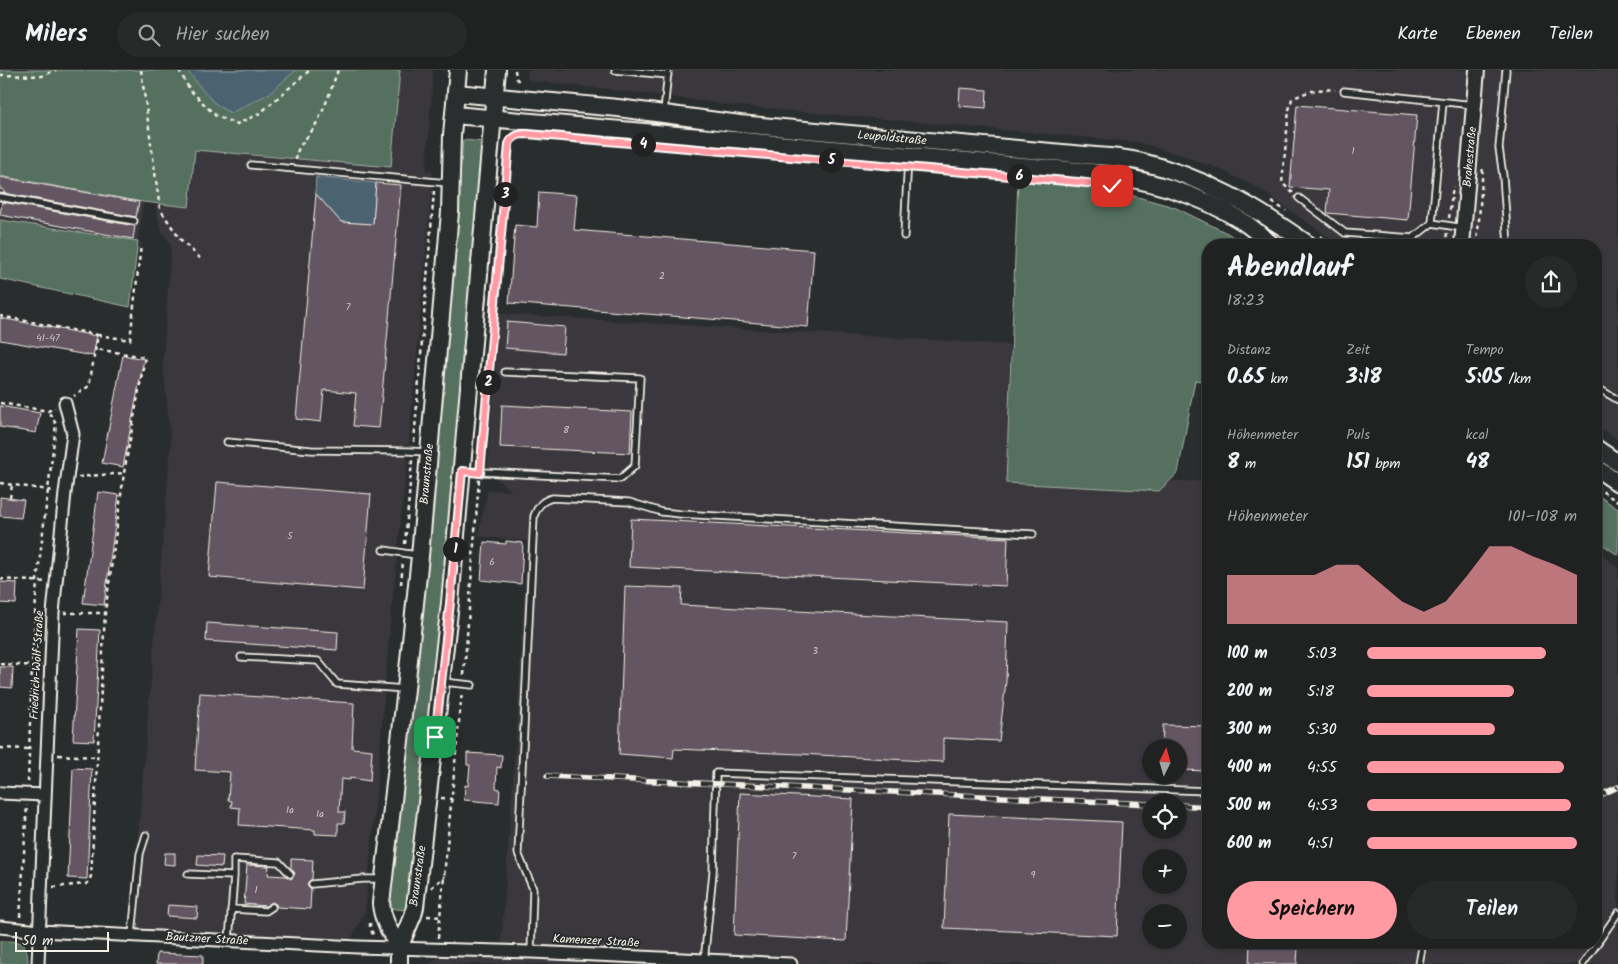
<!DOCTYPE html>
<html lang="de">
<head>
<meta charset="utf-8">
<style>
	body { margin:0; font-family:Kalam,sans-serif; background:#282a2a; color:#f1f3f6; height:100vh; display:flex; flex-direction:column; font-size:19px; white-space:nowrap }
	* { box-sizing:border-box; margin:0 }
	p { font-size:16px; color:#a2a4a5 }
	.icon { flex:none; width:28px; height:28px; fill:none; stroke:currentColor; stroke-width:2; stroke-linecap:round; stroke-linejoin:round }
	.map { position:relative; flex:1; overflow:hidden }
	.details { position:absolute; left:1202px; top:169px; width:400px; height:710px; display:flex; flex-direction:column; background:#202222; border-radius:20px; box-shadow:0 1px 4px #0004,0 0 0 1px #3d3f40 }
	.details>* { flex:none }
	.needle { width:32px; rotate:5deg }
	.controls { position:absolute; left:1142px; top:669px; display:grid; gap:10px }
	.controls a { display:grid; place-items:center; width:45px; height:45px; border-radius:50%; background:#202222; box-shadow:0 1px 4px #0004,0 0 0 1px #3d3f40; font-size:25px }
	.scale { position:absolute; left:15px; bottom:12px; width:94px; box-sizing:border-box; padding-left:5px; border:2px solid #f4f1e8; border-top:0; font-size:14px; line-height:18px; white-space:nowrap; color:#f4f1e8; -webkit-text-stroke:4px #2a2d2e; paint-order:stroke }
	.pin { position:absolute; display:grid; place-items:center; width:42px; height:42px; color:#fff; margin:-21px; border-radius:10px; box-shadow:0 2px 8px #0006 }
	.km { position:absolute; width:25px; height:25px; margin:-12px; border-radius:50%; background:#222; color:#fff; font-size:14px; line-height:25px; text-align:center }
	.round { display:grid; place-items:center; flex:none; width:52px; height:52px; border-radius:26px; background:#282a2a }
	.head { display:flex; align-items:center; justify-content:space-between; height:85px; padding:0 25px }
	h1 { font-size:28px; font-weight:600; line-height:38px }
	.stats { display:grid; grid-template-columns:repeat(3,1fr); gap:8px; height:85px; padding:5px 25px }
	.stats div { display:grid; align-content:center }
	.stats b { font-size:21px; font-weight:600 }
	.stats small { font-size:14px; font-weight:400 }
	.stats p { font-size:14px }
	.chart { height:140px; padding:10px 25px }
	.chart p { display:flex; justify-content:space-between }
	.chart svg { width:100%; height:90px; margin-top:5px; fill:#ff9aa2; opacity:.7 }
	.cta { display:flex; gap:10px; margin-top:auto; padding:10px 25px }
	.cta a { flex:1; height:58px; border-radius:30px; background:#ff9aa2; color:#111; font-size:20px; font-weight:600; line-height:58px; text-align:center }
	.cta a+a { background:#282a2a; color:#f1f3f6 }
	ul { padding:0 25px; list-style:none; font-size:16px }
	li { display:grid; grid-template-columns:80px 60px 1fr; align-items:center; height:38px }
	li i { height:12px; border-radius:6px; background:#ff9aa2 }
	header { display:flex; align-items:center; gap:30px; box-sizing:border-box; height:70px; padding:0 25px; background:#202222; border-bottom:1px solid #3d3f40 }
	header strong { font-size:24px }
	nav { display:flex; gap:28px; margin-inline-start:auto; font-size:18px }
	.search { width:350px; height:45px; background:#282a2a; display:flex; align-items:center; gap:12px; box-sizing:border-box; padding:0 18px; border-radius:28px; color:#a2a4a5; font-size:19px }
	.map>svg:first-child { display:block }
	.built { fill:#3b393e; fill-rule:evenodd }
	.green { fill:#55705f; stroke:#a4b0a4 }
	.water { fill:#4c6370; stroke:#8f9ca0 }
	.building { fill:#645662; stroke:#f4f1e8 }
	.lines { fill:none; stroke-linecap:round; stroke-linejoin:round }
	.service-casing { stroke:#f4f1e8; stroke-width:9 }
	.minor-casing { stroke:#f4f1e8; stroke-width:15 }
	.tertiary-casing { stroke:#f4f1e8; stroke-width:18 }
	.secondary-casing { stroke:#f4f1e8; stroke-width:20 }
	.path { stroke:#f4f1e8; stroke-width:2.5; stroke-dasharray:4 4; stroke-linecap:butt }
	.service { stroke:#2a2d2e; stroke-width:5.5 }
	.minor { stroke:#2a2d2e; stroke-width:11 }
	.tertiary { stroke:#2a2d2e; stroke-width:14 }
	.secondary { stroke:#2a2d2e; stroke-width:16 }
	.rail-casing { stroke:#f4f1e8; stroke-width:5.5 }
	.rail { stroke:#2a2d2e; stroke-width:4; stroke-dasharray:11; stroke-linecap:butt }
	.route-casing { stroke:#fff; stroke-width:10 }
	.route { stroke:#ff9aa2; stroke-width:6 }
	.labels { text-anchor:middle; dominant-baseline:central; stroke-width:4; stroke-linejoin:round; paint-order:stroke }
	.number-label { font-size:10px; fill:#d0cac6 }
	.street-label { font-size:12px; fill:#f4f1e8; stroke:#2a2d2e }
</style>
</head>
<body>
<header>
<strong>Milers</strong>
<div class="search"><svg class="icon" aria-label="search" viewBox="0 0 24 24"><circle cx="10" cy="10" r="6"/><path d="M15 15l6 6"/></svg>Hier suchen</div>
<nav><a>Karte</a><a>Ebenen</a><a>Teilen</a></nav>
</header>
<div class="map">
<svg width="1618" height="894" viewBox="0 0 1618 894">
	<rect width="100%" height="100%" fill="#2a2d2e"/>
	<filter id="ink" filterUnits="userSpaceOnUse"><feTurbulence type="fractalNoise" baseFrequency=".02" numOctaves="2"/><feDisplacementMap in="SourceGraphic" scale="10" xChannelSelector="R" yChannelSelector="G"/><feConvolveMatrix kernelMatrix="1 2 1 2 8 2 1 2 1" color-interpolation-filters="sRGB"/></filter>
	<g filter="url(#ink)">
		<path class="built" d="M141 0H433L426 101 433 102 408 381 389 564 377 716 365 841 351 870 130 859 171 374 163 292 171 175 160 157 143 69Z
			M528 0H1618V370L1596 355V175H1340L1258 118 1217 98 1184 86 1138 72 729 35 666 26 527 10Z
			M0 106 143 132 138 171 0 150Z
			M500 244 1010 275 1006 399 1152 410 1209 412V872H1596V477L1609 491 1618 498V894H429L443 884 501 878 517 655 527 471 478 466 488 420 512 421 487 401ZM1151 678H1179V705H1151ZM1151 732H1179V760H1151ZM1151 788H1179V815H1151ZM1151 842H1179V870H1151Z"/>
		<path class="green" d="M0 0H400L391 97 195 80 189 137 143 132 0 106Z
			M463 70 484 72 445 512 407 840 387 838 436 383Z
			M1018 111 1105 118 1174 137 1229 164 1244 175H1209V312L1195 310 1178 403 1159 421 1006 413Z
			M0 150 138 171 130 237 0 209Z
			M1596 424 1618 439V485L1596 470Z
			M0 871C21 871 28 870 28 894H0Z"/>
		<path class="water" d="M187 0H295V1L270 23 231 43C212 36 199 15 187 0Z
			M316 107 376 113 373 154 341 152 315 123Z"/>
		<path class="building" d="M960 18 987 20 986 38 959 36Z
			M1297 35 1417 45 1408 150 1327 143 1329 120 1290 117Z
			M0 107 139 132 136 147 4 123V120L0 119Z
			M376 113 401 115 379 358 353 356 356 323 324 320 321 352 296 349 316 124 341 152 373 154Z
			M539 122 577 125 574 160 814 180 808 257 509 233 515 155 537 157Z
			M2 132 135 156 133 169 0 145Z
			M0 248 97 266 93 286 0 270Z
			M507 252 565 257 563 283 505 278Z
			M123 285 144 289 123 397 102 393Z
			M502 335 632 342 630 383 500 377Z
			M0 336 40 343 36 363 0 357Z
			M217 412 371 424 363 520 209 507Z
			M98 422 119 425 104 535 83 533Z
			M0 427 24 430 21 448 0 446Z
			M631 449 1008 468 1006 516 629 497Z
			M506 471 523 473 521 514 481 510 484 472 506 474Z
			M0 512 17 513 16 534 0 533Z
			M625 516 682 518 681 535 1008 552 1006 611 999 671 943 668V692L801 684 674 679 673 688 619 684Z
			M207 553 338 562 337 580 206 571Z
			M79 559 100 560 94 671 73 670Z
			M0 597H13L12 618 0 617Z
			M200 623 354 633 352 678 372 680 370 711 350 708V710L341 709 339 742H345L344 753H338V765L315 764V760L239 755 240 738 231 737 232 731 228 730 230 702 195 700Z
			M1163 655 1209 656V701L1179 700V678H1162Z
			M467 683 502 685 501 698 497 697 496 718 500 719 499 733 464 730 465 715 468 716 470 695H467Z
			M73 698 92 699 87 809 68 808Z
			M740 723 853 729 846 871 734 865Z
			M949 744 1122 752 1117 866 944 858Z
			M165 783H175V795L164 794Z
			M198 785 223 786 222 797 197 795Z
			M291 789 313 790 312 809 309 811 307 814 309 817 311 819 310 839 277 837 276 834 272 832 266 836 244 834 247 795 269 796 268 805 286 806 291 809 293 807 295 803 291 798Z
			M168 835 198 837 197 848 167 846Z
			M1250 874 1298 877 1297 894H1249Z
			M157 883 203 885V894H156Z"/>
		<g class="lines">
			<defs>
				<path id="service" d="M615 0 668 5
					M1506 0 1499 78 1503 106 1508 175
					M1344 21 1474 35
					M664 43 668 0
					M251 95 448 113
					M0 127 134 151
					M1299 128 1345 163 1413 168 1432 153 1443 32
					M1432 153 1464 158
					M904 166 908 88
					M1596 317 1618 330
					M227 372 311 380 408 381 427 382
					M464 401 620 409 635 396 640 308 505 302
					M383 480C395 481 406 484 418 485
					M241 587 318 591 337 614 405 619
					M443 612 472 615
					M188 804 234 806 229 870
					M234 806V789L279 792 290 804
					M312 814 363 809H383
					M231 839 266 841 272 837
					M132 865 140 784 146 765
					M531 882 533 819 518 783 534 446C538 436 542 430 553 428L629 432 662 442 680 444 1033 464
					M704 892 713 802 716 703 1209 721
					M1419 894 1423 872
					M1583 894 1618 843"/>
				<path id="minor" d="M0 723 45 725
					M0 857 40 861 358 877 531 882 791 894
					M38 894 53 543 65 423 73 364 65 333"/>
				<path id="tertiary" d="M1462 175 1477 0"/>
				<path id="secondary" d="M456 23 618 38 740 54 1096 86C1110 87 1124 88 1138 91 1203 106 1255 137 1309 175
					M454 45 1091 102C1145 109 1196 122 1242 151 1253 158 1263 167 1272 175
					M1596 378 1618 393
					M1596 398 1618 413
					M399 878C391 863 382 850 381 833L406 619 420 486 450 142 452 65 458 0
					M399 894V878L413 845 415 837 450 533 497 0"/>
			</defs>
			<use href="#service" class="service-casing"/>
			<use href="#minor" class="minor-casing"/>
			<use href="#tertiary" class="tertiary-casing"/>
			<use href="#secondary" class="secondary-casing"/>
			<path class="path" d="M141 0 160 139 180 169 203 191
				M179 0 190 20 216 46 237 54 259 44 310 0
				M515 0 516 8 521 14
				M0 5 42 6 56 0
				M296 90C296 76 306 70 313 59 324 42 331 19 338 0
				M1293 123 1282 113 1289 40 1292 29C1308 21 1318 18 1335 20
				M1272 132 1286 141
				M1449 148 1453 116
				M1320 166 1332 175
				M1445 175 1447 163
				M1477 175 1483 96
				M0 246 98 265 89 316 74 326
				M98 265 130 270 141 175
				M0 333 48 341 55 338
				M414 372 434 121
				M481 394 509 75 510 70 518 64
				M78 407 124 403
				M0 413 55 421
				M1596 417 1618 432
				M10 428 12 415
				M405 474 412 390
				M0 509 46 512
				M401 514 403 492
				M64 543H105
				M0 594 41 596
				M464 605 479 409
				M0 678 29 679
				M58 685 96 687
				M28 712 32 596 37 511 56 354 48 341
				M441 728 452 729
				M53 817 86 814 89 812 91 806 105 543 124 403 145 287 96 279
				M431 818 445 806
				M427 846 441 847
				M20 847 27 735
				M370 853V857L374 867
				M438 868 462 621"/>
			<use href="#service" class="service"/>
			<use href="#minor" class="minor"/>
			<use href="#tertiary" class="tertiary"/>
			<use href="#secondary" class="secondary"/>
			<defs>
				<path id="rail" d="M547 706 1151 734
					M1596 727 1618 717
					M1179 735 1209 737"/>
			</defs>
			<use href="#rail" class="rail-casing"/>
			<use href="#rail" class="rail"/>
		</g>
	</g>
	<g class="lines" filter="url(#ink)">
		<defs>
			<path id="route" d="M435 667 450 533 462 401 480 403 509 74C512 66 518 64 527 64L1078 112 1112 116"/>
		</defs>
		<use href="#route" class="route-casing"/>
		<use href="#route" class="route"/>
	</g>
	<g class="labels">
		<g class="number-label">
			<text x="1353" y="81">1</text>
			<text x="662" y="206">2</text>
			<text x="348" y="237">7</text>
			<text x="48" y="268">41-47</text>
			<text x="566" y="360">8</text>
			<text x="290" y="466">5</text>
			<text x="492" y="492">6</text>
			<text x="815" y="581">3</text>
			<text x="290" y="740">1a</text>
			<text x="320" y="744">1a</text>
			<text x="794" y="786">7</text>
			<text x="1033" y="805">9</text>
			<text x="256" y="820">1</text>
		</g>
		<g class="street-label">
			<text transform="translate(892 68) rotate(5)">Leupoldstraße</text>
			<text transform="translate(1470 87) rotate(-85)">Brahestraße</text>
			<text transform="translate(427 404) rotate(-85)">Braunstraße</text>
			<text transform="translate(37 595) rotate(-87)">Friedrich-Wolf-Straße</text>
			<text transform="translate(418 806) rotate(-82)">Braunstraße</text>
			<text transform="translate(207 869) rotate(3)">Bautzner Straße</text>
			<text transform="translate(596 871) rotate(3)">Kamenzer Straße</text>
		</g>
	</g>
</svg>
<div class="controls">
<a><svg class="needle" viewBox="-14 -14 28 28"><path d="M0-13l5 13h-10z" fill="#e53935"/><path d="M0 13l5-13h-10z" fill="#a2a4a5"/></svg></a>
<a><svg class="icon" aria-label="locate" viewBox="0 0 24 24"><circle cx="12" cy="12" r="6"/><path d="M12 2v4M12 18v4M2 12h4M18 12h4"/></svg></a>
<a>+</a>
<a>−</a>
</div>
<div class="scale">50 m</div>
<div class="pin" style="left:435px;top:667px;background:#1e9e55"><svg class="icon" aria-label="arrive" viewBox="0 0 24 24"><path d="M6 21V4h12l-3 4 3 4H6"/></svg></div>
<div class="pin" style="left:1112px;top:116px;background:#d93025"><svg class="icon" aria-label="check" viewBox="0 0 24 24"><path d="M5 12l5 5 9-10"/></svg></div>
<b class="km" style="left:455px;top:479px">1</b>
<b class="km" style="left:488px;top:312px">2</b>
<b class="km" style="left:505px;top:124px">3</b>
<b class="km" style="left:643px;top:74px">4</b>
<b class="km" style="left:831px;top:90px">5</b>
<b class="km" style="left:1019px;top:106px">6</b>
<section class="details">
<div class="head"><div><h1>Abendlauf</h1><p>18:23</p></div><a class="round"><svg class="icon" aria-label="share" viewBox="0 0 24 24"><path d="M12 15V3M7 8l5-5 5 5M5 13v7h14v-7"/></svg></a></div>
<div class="stats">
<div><p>Distanz</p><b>0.65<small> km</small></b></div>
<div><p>Zeit</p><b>3:18</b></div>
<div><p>Tempo</p><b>5:05<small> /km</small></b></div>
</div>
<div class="stats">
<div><p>Höhenmeter</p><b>8<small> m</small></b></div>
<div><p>Puls</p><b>151<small> bpm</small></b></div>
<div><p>kcal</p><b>48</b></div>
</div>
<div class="chart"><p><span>Höhenmeter</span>101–108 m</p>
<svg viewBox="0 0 160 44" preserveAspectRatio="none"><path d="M0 44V20L10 20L20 20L30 20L40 20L50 15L60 15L70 24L80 33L90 38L100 33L110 20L120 6L130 6L140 11L150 15L160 20V44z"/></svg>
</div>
<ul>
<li><b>100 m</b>5:03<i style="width:85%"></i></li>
<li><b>200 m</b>5:18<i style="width:70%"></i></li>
<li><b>300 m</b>5:30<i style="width:61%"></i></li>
<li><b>400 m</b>4:55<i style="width:94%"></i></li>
<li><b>500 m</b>4:53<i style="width:97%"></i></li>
<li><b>600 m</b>4:51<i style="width:100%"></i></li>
</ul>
<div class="cta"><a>Speichern</a><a>Teilen</a></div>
</section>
</div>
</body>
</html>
